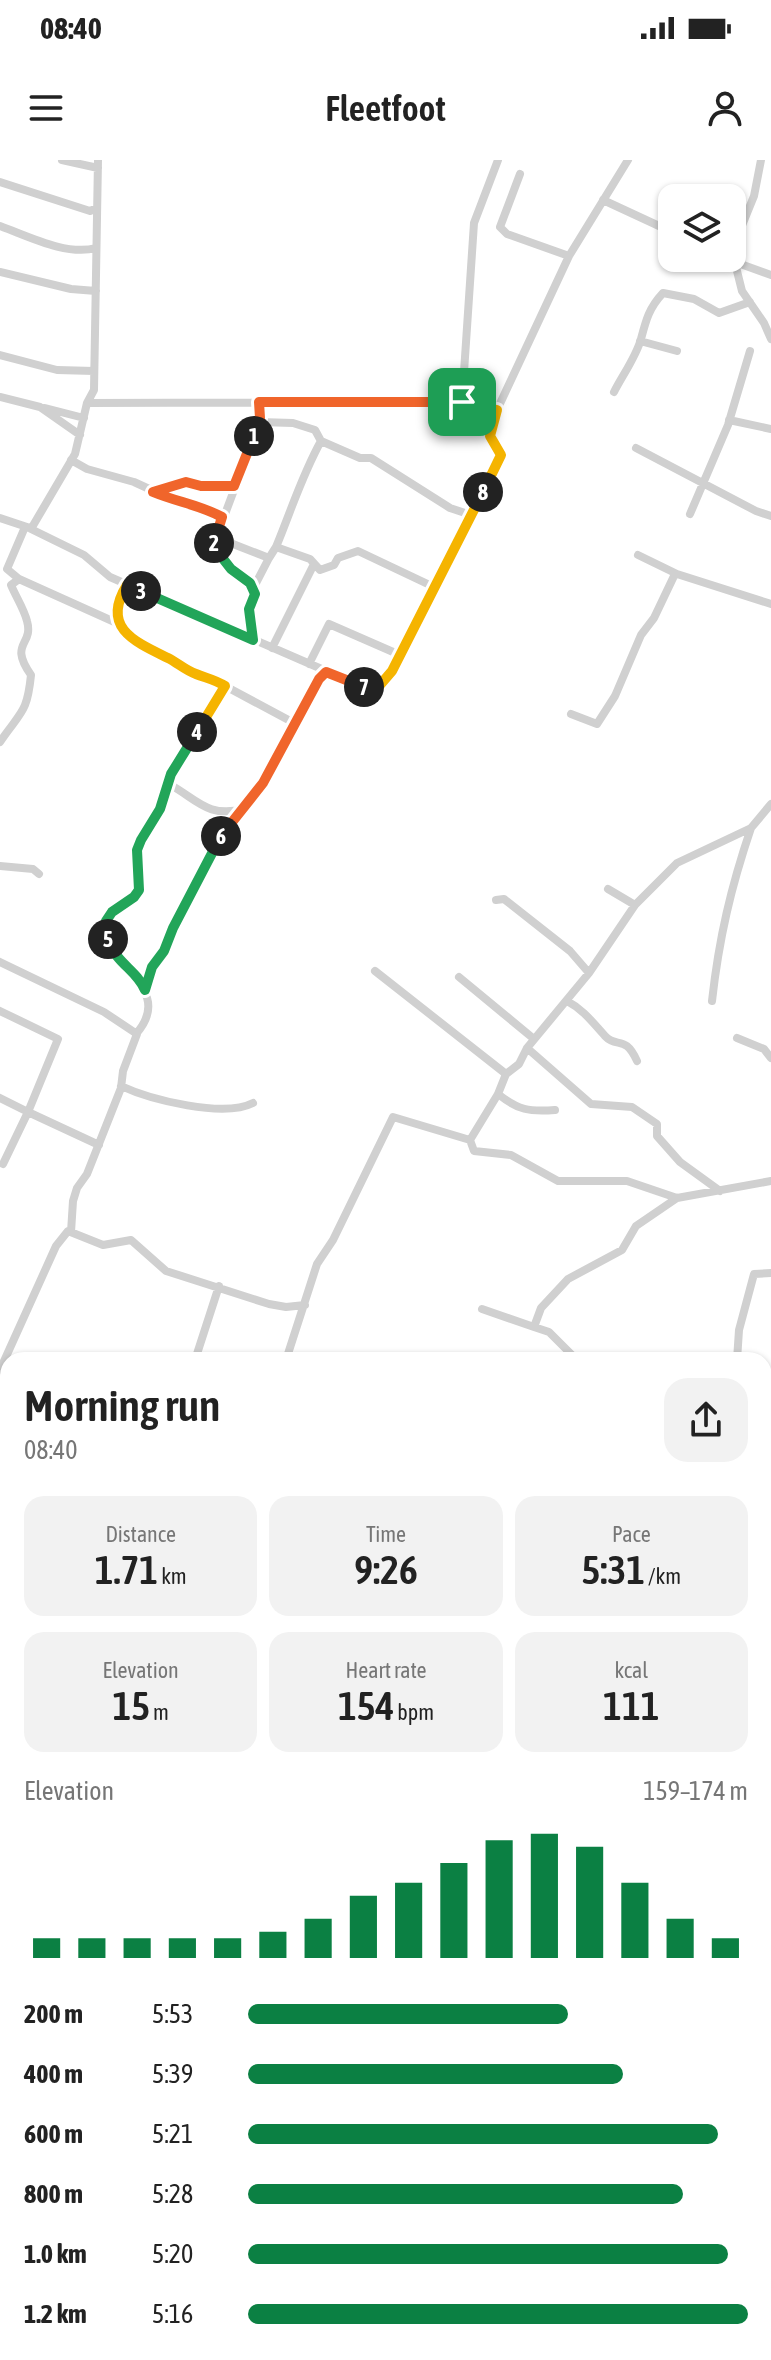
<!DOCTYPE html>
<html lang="en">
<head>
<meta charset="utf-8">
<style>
	body { margin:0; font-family:"Asap Condensed",sans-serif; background:#f2f2f2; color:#222; height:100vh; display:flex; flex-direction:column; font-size:30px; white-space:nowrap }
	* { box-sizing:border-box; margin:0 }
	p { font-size:26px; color:#767676 }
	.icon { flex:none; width:44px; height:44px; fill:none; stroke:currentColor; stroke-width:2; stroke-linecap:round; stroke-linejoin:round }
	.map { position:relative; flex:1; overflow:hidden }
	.sheet { position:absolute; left:0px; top:1192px; width:772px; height:1008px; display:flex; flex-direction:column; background:#fff; border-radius:24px 24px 0 0; box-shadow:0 2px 6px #0004 }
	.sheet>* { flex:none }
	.buttons { position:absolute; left:658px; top:24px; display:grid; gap:16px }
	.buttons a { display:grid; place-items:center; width:88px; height:88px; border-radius:16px; background:#fff; box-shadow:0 2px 6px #0004; font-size:40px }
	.pin { position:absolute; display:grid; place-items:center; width:68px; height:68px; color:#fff; margin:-34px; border-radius:16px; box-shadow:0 4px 12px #0006 }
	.km { position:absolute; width:40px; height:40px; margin:-20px; border-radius:50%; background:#222; color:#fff; font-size:22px; line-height:40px; text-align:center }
	.round { display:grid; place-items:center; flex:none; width:84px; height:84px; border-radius:24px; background:#f2f2f2 }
	.headline { display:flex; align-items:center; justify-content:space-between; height:136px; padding:0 24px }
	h1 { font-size:44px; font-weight:600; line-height:60px }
	.stats { display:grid; grid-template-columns:repeat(3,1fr); gap:12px; height:136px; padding:8px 24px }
	.stats div { display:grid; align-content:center; border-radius:20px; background:#f2f2f2; text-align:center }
	.stats b { font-size:40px; font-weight:600 }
	.stats small { font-size:22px; font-weight:400 }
	.stats p { font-size:22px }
	.chart { height:224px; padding:16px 24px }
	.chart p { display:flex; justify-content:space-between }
	.chart svg { width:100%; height:144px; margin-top:8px; stroke:#0b8043; stroke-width:6 }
	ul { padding:0 24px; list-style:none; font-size:26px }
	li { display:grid; grid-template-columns:128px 96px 1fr; align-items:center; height:60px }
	li i { height:20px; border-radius:10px; background:#0b8043 }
	.status { display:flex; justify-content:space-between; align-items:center; height:56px; padding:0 40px; background:#fff; direction:ltr }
	.status svg { height:22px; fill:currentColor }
	header { display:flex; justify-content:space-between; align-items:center; height:104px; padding:0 24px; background:#fff; font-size:36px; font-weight:600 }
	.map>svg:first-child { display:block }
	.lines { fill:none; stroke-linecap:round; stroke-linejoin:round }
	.minor { stroke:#d0d0d0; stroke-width:8 }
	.split-1-casing { stroke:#fff; stroke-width:16 }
	.split-2-casing { stroke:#fff; stroke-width:16 }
	.split-3-casing { stroke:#fff; stroke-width:16 }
	.split-4-casing { stroke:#fff; stroke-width:16 }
	.split-5-casing { stroke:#fff; stroke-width:16 }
	.split-6-casing { stroke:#fff; stroke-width:16 }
	.split-7-casing { stroke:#fff; stroke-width:16 }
	.split-8-casing { stroke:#fff; stroke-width:16 }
	.split-9-casing { stroke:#fff; stroke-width:16 }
	.split-1 { stroke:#f0652b; stroke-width:10 }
	.split-2 { stroke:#f0652b; stroke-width:10 }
	.split-3 { stroke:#22a559; stroke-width:10 }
	.split-4 { stroke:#f5b400; stroke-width:10 }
	.split-5 { stroke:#22a559; stroke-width:10 }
	.split-6 { stroke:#22a559; stroke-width:10 }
	.split-7 { stroke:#f0652b; stroke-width:10 }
	.split-8 { stroke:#f5b400; stroke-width:10 }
	.split-9 { stroke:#f5b400; stroke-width:10 }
</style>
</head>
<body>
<div class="status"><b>08:40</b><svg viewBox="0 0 49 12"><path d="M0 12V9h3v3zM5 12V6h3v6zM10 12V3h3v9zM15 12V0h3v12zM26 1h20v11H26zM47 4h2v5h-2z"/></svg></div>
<header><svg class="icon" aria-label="menu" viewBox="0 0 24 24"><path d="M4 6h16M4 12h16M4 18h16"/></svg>Fleetfoot<svg class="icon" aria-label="person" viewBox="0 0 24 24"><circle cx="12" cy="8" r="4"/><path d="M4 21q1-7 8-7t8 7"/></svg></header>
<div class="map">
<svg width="771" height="2200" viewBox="0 0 771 2200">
	<rect width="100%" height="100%" fill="#fff"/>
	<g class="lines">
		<path class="minor" d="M62 0 98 8
			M98 0 94 230 87 243 462 242 497 250
			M520 14 500 67 507 74 569 96
			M0 22 90 51 97 48
			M603 40 672 72
			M0 66C28 76 66 96 96 88
			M732 90 754 36 761 0
			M732 91 742 131 764 163 771 179
			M735 102 771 115
			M0 112 71 129 96 131
			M640 181 677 191
			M0 195 57 210 94 211
			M614 232C622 216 636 197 641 179 646 160 649 148 663 133L694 139 719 153 750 142
			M0 237 40 247 80 275
			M462 242 474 63 498 0
			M87 243 75 294 31 369 84 395 110 417 370 530 380 525 392 511 495 309 501 295 490 276 497 250 569 96 628 0
			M45 248 84 258
			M729 260 771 269
			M259 262 293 263 315 270 321 281 360 298H371L450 348 471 355
			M636 288 756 351 771 356
			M71 300 87 309 134 322 182 344 199 345 222 357
			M154 331C186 320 201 326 234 326
			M690 354 728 265 750 191
			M0 358 30 368
			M25 367 7 409 19 419 119 464
			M217 371 233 384 269 398 253 429
			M276 387C291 351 302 315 321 281
			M638 395 677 414
			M269 398 276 387 310 399 320 410 334 405 338 398 358 391 434 427
			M127 425C101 467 133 482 168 498 178 503 185 510 196 514 206 518 217 520 225 526
			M253 480 249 449 255 434 250 423 231 409 213 386 257 269 259 242
			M272 488 314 404
			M309 504 329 464 400 495
			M571 554 597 564 615 536 641 475 654 458 674 416 677 414 771 444
			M0 582C21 551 27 554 31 515 8 482 34 486 27 461 24 449 16 437 11 425L19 419
			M169 624C198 640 207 658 244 649L263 623 296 564
			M0 706 33 709 39 714
			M608 729 635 745
			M496 740 504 739 570 791 589 813
			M0 802 104 852 137 874 123 911 121 928 87 1014 77 1028 73 1041 71 1072
			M375 811 506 914
			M459 817 534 879
			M145 828 152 807 164 791 173 768 222 674 244 649
			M567 841C584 850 593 863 605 876 617 889 625 874 637 901
			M712 841C719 778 731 727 751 668
			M0 851 58 879 28 952 0 938
			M136 874C178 826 99 806 106 762 109 744 134 744 139 729 144 715 135 700 139 686 142 674 152 666 157 655 164 642 166 628 171 615 174 606 182 598 187 589 200 568 212 547 225 526L296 564 319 519 326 512
			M737 878 764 889 771 898
			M527 888 591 944 632 947 657 964V976L680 1002 720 1031
			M121 926C151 940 224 958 253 943
			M498 934C518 950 529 952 555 950
			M470 980 474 991 511 995 558 1021H627L677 1038 771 1021
			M3 1004 28 952 99 985
			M482 1149 534 1167
			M195 1200 219 1126
			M286 1200 317 1104 333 1080 393 957 470 980 498 934 506 914 519 904 527 888 589 813 635 745 677 703 751 668 771 644
			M577 1200 549 1172 534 1167 541 1148 568 1119 622 1090 636 1066 677 1038
			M737 1200 739 1170 754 1114 771 1113
			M0 1210 56 1086 68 1071 103 1085 131 1080 166 1111 269 1144 286 1147 305 1145
			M764 1308 771 1284
			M764 1391 771 1394
			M764 1659 771 1660
			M764 1845 771 1795
			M764 1927 771 1939
			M764 2044 771 2047
			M0 2070 8 2063
			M434 2192 508 2200
			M583 2192 585 2194
			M650 2192 653 2200
			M334 2200 350 2192
			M384 2200 389 2192
			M524 2200 550 2192"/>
	</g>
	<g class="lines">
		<defs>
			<path id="split-1" d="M254 276 260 258 259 242H462"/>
			<path id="split-2" d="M214 383 222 357C200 345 177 342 153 332L186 322 201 326H234L254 276"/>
			<path id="split-3" d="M141 431 253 480 249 449 255 434 250 423 231 409 213 386 214 383"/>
			<path id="split-4" d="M141 431 127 425C101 467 133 481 168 498 178 503 185 510 196 514 206 518 216 520 225 526L197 572"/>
			<path id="split-5" d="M108 779 106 761 112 752 134 737 139 730 137 690 141 680 160 649 171 614 197 572"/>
			<path id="split-6" d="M108 779C116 804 136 809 145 830L152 807 164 791 173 768 221 676"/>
			<path id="split-7" d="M221 676 263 623 319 519 326 512 364 527"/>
			<path id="split-8" d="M364 527 370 530 380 525 392 511 483 332"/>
			<path id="split-9" d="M462 242 497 250 490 276 501 295 483 332"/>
		</defs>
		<use href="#split-1" class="split-1-casing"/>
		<use href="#split-2" class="split-2-casing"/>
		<use href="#split-3" class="split-3-casing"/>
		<use href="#split-4" class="split-4-casing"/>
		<use href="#split-5" class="split-5-casing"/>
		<use href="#split-6" class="split-6-casing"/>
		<use href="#split-7" class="split-7-casing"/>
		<use href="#split-8" class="split-8-casing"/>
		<use href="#split-9" class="split-9-casing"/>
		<use href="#split-1" class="split-1"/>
		<use href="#split-2" class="split-2"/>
		<use href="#split-3" class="split-3"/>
		<use href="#split-4" class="split-4"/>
		<use href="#split-5" class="split-5"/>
		<use href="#split-6" class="split-6"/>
		<use href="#split-7" class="split-7"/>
		<use href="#split-8" class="split-8"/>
		<use href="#split-9" class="split-9"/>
	</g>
</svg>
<div class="buttons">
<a><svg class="icon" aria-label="layers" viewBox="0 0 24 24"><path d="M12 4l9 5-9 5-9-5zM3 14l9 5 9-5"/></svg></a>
</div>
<div class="pin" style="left:462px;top:242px;background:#1e9e55"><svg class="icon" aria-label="arrive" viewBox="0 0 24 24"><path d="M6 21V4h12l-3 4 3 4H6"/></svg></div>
<b class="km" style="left:254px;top:276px">1</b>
<b class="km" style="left:214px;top:383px">2</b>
<b class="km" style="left:141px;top:431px">3</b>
<b class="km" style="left:197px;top:572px">4</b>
<b class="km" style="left:108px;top:779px">5</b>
<b class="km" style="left:221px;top:676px">6</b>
<b class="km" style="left:364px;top:527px">7</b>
<b class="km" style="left:483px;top:332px">8</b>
<section class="sheet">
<div class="headline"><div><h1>Morning run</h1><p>08:40</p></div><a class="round"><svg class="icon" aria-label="share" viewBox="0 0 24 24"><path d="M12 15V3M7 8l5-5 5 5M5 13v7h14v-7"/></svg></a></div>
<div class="stats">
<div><p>Distance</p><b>1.71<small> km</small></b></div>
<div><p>Time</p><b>9:26</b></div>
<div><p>Pace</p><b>5:31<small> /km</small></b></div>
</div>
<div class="stats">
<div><p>Elevation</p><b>15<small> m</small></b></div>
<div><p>Heart rate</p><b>154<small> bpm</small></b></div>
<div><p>kcal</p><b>111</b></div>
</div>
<div class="chart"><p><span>Elevation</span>159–174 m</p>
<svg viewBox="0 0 160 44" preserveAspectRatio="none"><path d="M5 44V38M15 44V38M25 44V38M35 44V38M45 44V38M55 44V36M65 44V32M75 44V25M85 44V21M95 44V15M105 44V8M115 44V6M125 44V10M135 44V21M145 44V32M155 44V38"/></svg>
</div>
<ul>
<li><b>200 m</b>5:53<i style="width:64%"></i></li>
<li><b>400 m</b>5:39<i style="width:75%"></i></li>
<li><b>600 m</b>5:21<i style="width:94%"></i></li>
<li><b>800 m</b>5:28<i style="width:87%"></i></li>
<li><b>1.0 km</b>5:20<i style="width:96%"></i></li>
<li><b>1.2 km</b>5:16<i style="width:100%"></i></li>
</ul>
</section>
</div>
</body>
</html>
